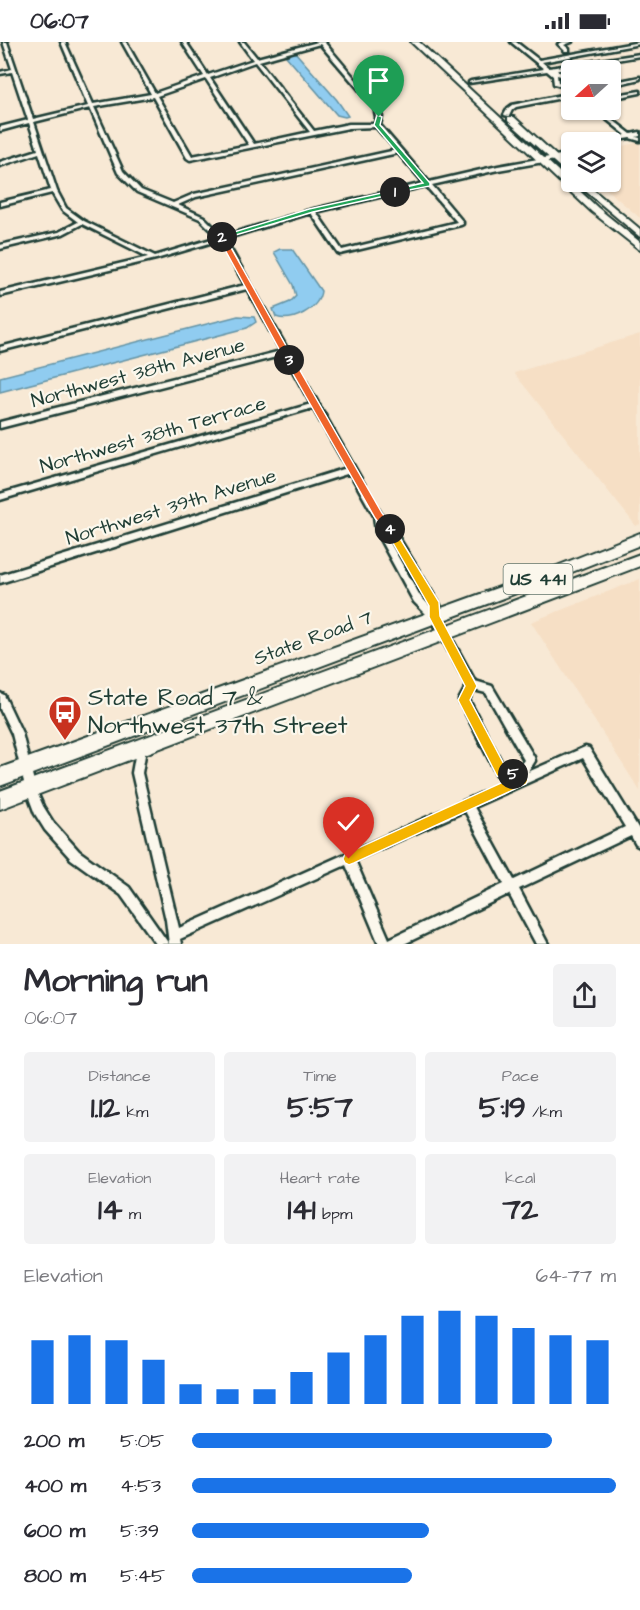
<!DOCTYPE html>
<html lang="en">
<head>
<meta charset="utf-8">
<style>
	body { margin:0; font-family:"Architects Daughter",sans-serif; background:#f2f2f3; color:#2b2b33; height:100vh; display:flex; flex-direction:column; font-size:22px; white-space:nowrap }
	* { box-sizing:border-box; margin:0 }
	p { font-size:20px; color:#7c7c81 }
	.icon { flex:none; width:33px; height:33px; fill:none; stroke:currentColor; stroke-width:2; stroke-linecap:round; stroke-linejoin:round }
	.map { position:relative; height:902px; overflow:hidden }
	.details { display:flex; flex-direction:column; background:#fff; flex:1 }
	.details>* { flex:none }
	.needle { width:39px; rotate:249deg }
	.tools { position:absolute; left:561px; top:18px; display:grid; gap:12px }
	.tools a { display:grid; place-items:center; width:60px; height:60px; border-radius:6px; background:#fff; box-shadow:0 2px 4px #0004; font-size:30px }
	.pin { position:absolute; display:grid; place-items:center; width:51px; height:51px; color:#fff; margin:-62px -26px; border-radius:50% 50% 50% 0; rotate:-45deg; box-shadow:0 0 6px #0007 }
	.pin .icon { rotate:45deg }
	.km { position:absolute; width:30px; height:30px; margin:-15px; border-radius:50%; background:#222; color:#fff; font-size:16px; line-height:30px; text-align:center }
	.round { display:grid; place-items:center; flex:none; width:63px; height:63px; border-radius:6px; background:#f2f2f3 }
	.summary { display:flex; align-items:center; justify-content:space-between; height:102px; padding:0 24px }
	h1 { font-size:33px; font-weight:800; line-height:45px }
	.metrics { display:grid; grid-template-columns:repeat(3,1fr); gap:9px; height:102px; padding:6px 24px }
	.metrics div { display:grid; align-content:center; border-radius:6px; background:#f2f2f3; text-align:center }
	.metrics b { font-size:30px; font-weight:800 }
	.metrics small { font-size:16px; font-weight:400 }
	.metrics p { font-size:16px }
	.chart { height:168px; padding:12px 24px }
	.chart p { display:flex; justify-content:space-between }
	.chart svg { width:100%; height:108px; margin-top:6px; stroke:#1a73e8; stroke-width:6 }
	ul { padding:0 24px; list-style:none; font-size:20px }
	li { display:grid; grid-template-columns:96px 72px 1fr; align-items:center; height:45px }
	li i { height:15px; border-radius:8px; background:#1a73e8 }
	.status { display:flex; justify-content:space-between; align-items:center; height:42px; padding:0 30px; background:#fff; direction:ltr }
	.status svg { height:16px; fill:currentColor }
	.map>svg:first-child { display:block }
	.built { fill:#f6dfc5 }
	.water { fill:#90ccf0; stroke:#6393a5; stroke-width:1.5 }
	.lines { fill:none; stroke-linecap:round; stroke-linejoin:round }
	.street-casing { stroke:#1f3d34; stroke-width:5 }
	.primary-casing { stroke:#1f3d34; stroke-width:4 }
	.street { fill:#fbf7ec; fill-rule:evenodd }
	.primary { fill:#fbf7ec; fill-rule:evenodd }
	.split-1 { fill:#22a559; stroke:#fff; stroke-width:1.5 }
	.split-2 { fill:#22a559; stroke:#fff; stroke-width:1.5 }
	.split-3 { fill:#f0652b; stroke:#fff; stroke-width:1.5 }
	.split-4 { fill:#f0652b; stroke:#fff; stroke-width:1.5 }
	.split-5 { fill:#f5b400; stroke:#fff; stroke-width:1.5 }
	.split-6 { fill:#f5b400; stroke:#fff; stroke-width:1.5 }
	.labels { text-anchor:middle; dominant-baseline:central; stroke-width:4.5; stroke-linejoin:round; paint-order:stroke }
	.shield { fill:#fbf7ec; stroke:#61756b; stroke-width:1.5 }
	.shield-label { font-size:18px; font-weight:bold; fill:#1f3d34 }
	.street-label { font-size:20px; fill:#1f3d34; stroke:#fbf7ec }
	.near-poi-label { font-size:24px; fill:#1f3d34; stroke:#fbf7ec; text-anchor:start }
</style>
</head>
<body>
<div class="status"><b>06:07</b><svg viewBox="0 0 49 12"><path d="M0 12V9h3v3zM5 12V6h3v6zM10 12V3h3v9zM15 12V0h3v12zM26 1h20v11H26zM47 4h2v5h-2z"/></svg></div>
<div class="map">
<svg width="640" height="902" viewBox="0 0 640 902">
	<rect width="100%" height="100%" fill="#f8e9d5"/>
	<filter id="ink" filterUnits="userSpaceOnUse"><feTurbulence type="fractalNoise" baseFrequency=".0167" numOctaves="2"/><feDisplacementMap in="SourceGraphic" scale="12" xChannelSelector="R" yChannelSelector="G"/><feConvolveMatrix kernelMatrix="1 2 1 2 8 2 1 2 1" color-interpolation-filters="sRGB"/></filter>
	<g filter="url(#ink)">
		<path class="built" d="M640 100V176L598 140H610L611 107Z
			M640 292V482L636 484 514 331Z
			M640 537V749L531 580Z"/>
		<path class="water" d="M295 10 337 58 348 74 345 75 337 73 286 14Z
			M280 207H292L321 249C319 267 292 281 276 275L273 267 290 260 296 254 293 243 274 210Z
			M238 274 254 275 256 280 247 286 0 350V335Z"/>
		<g class="lines">
			<defs>
				<path id="street" d="M3 0H7L33 77 88 64 61 0H65L93 62 151 52 122 0H126L155 51 204 34 182 0H186L208 33 253 18 240 0H244L257 16 318 0H326L325 1 379 65 382 75 380 83 429 140 498 124 572 111V115L498 128 432 143 463 180V182L461 183 340 212 338 211 311 171 225 197 381 472 390 481 438 560 440 563V575L475 639 492 644 534 715 535 719 528 730 585 705 589 706 640 789V805L636 803 631 794 519 847 548 902H536L509 852 404 902H379L346 823 180 897 181 902H169L166 878 132 731 137 703 141 702 145 703 146 707 142 731 179 886 513 737 497 733 459 658 467 643 432 578 414 560 376 490 374 474 350 431 0 541V533L347 426 313 366 0 458V452L311 362 284 313 0 386V380L281 309 247 247 0 309V305L245 243 220 198 156 217 0 254V250L148 215 82 182 63 192 0 207V203L59 190 78 180 62 168 52 151 0 164V160L51 148 39 111 0 124V120L38 108 29 81 0 89V85L28 78 12 30 0 32V30L12 27ZM320 2 374 65 376 75 375 82H349L314 89 259 19ZM255 20 310 90 254 102 210 36ZM206 37 249 103 192 114 157 54ZM153 55 187 116 190 118 349 86 376 85 396 108 194 152 173 161 141 148 123 129 94 65ZM90 66 118 131 137 150 200 177 218 195 155 214 84 179 66 166 57 149 34 80ZM398 111 424 141 310 168 223 194 204 175 178 163 196 155ZM426 144 457 180 342 208 316 170ZM384 485 430 564 420 554 384 490ZM474 648 486 651 524 718 517 727 504 725 469 658ZM583 716 625 785 514 838 474 765ZM465 769 504 842 389 897 355 818Z
					M511 0H516L539 18 640 0V2L542 20 549 26 640 12V14L557 28 561 31 572 34V37L557 33 558 40 572 44V47L554 42 553 34 547 29 469 41V40L471 39 544 27Z
					M563 0H572L564 3 569 7V9H565L558 2Z
					M640 35V37L610 44V41Z
					M640 49V51L610 57V54Z
					M572 51V54L516 65 512 68 509 74 504 73 508 66 512 63Z
					M595 68H600L631 92 640 90V94L636 95 640 96V99L630 96 607 100H600V99L626 93Z
					M0 651 4 653 22 691 36 748 43 764 53 780 79 809 129 845 169 902H156L121 853 71 817 45 788 35 772 26 748 12 692 0 667Z"/>
				<path id="primary" d="M411 0H419L598 166 640 200V208L592 170Z
					M508 75H514L572 128V136L508 79Z
					M575 140H584L640 187V195Z
					M640 491V503L562 534 0 744V726L552 526Z
					M640 512V524L0 767V749Z"/>
			</defs>
			<use href="#street" class="street-casing"/>
			<use href="#primary" class="primary-casing"/>
			<use href="#street" class="street"/>
			<use href="#primary" class="primary"/>
		</g>
	</g>
	<path class="split-1" d="M377 73 382 75 380 83 430 141V144L393 151V148L423 141 374 83Z"/>
	<path class="split-2" d="M395 148 398 151 313 170 222 197 218 195 309 167Z"/>
	<path class="split-3" d="M222 193 225 195 294 318 292 320 285 318 218 195Z"/>
	<path class="split-4" d="M289 315 294 318 382 471 393 485V490H386L375 476 285 318Z"/>
	<path class="split-5" d="M390 483 393 485 439 560 440 574 477 644 470 658 505 724 518 727 520 732 518 736 513 738 497 734 460 662 458 658 465 644 429 575V564L385 487Z"/>
	<path class="split-6" d="M513 725 523 728 528 738 526 742 354 821 349 823 345 821 343 817 345 812 510 737 507 732 509 727Z"/>
	<defs>
		<symbol id="bus-pin" viewBox="-11 -11 22 30"><path d="M0 17L-7.5 6A9.5 9.5 0 1 1 7.5 6Z" fill="#c8321e" stroke="#fbf7ec"/><path d="M-5-6H5V4H4V6H2V4H-2V6H-4V4H-5ZM-3.5-4V0h7V-4ZM-3.5 1.2v1.5H-2V1.2ZM2 1.2v1.5H3.5V1.2Z" fill="#fff"/></symbol>
	</defs>
	<g fill-rule="evenodd">
		<use href="#bus-pin" x="46" y="651" width="38" height="52"/>
	</g>
	<g class="labels">
		<rect class="shield" x="503.5" y="522" width="69" height="30" rx="4.5"/>
		<g class="shield-label">
			<text x="538" y="537">US 441</text>
		</g>
		<g class="street-label">
			<text transform="translate(138 331) rotate(-15)">Northwest 38th Avenue</text>
			<text transform="translate(153 393) rotate(-16)">Northwest 38th Terrace</text>
			<text transform="translate(171 465) rotate(-17)">Northwest 39th Avenue</text>
			<text transform="translate(313 596) rotate(-20)">State Road 7</text>
		</g>
		<g class="near-poi-label">
			<text x="88" y="656">State Road 7 &amp;<tspan x="88" dy="28">Northwest 37th Street</tspan></text>
		</g>
	</g>
</svg>
<div class="tools">
<a><svg class="needle" viewBox="-14 -14 28 28"><path d="M0-13l5 13h-10z" fill="#e53935"/><path d="M0 13l5-13h-10z" fill="#7c7c81"/></svg></a>
<a><svg class="icon" aria-label="layers" viewBox="0 0 24 24"><path d="M12 4l9 5-9 5-9-5zM3 14l9 5 9-5"/></svg></a>
</div>
<div class="pin" style="left:379px;top:75px;background:#1e9e55"><svg class="icon" aria-label="arrive" viewBox="0 0 24 24"><path d="M6 21V4h12l-3 4 3 4H6"/></svg></div>
<div class="pin" style="left:349px;top:817px;background:#d93025"><svg class="icon" aria-label="check" viewBox="0 0 24 24"><path d="M5 12l5 5 9-10"/></svg></div>
<b class="km" style="left:395px;top:150px">1</b>
<b class="km" style="left:222px;top:195px">2</b>
<b class="km" style="left:289px;top:318px">3</b>
<b class="km" style="left:390px;top:487px">4</b>
<b class="km" style="left:513px;top:732px">5</b>
</div>
<section class="details">
<div class="summary"><div><h1>Morning run</h1><p>06:07</p></div><a class="round"><svg class="icon" aria-label="share" viewBox="0 0 24 24"><path d="M12 15V3M7 8l5-5 5 5M5 13v7h14v-7"/></svg></a></div>
<div class="metrics">
<div><p>Distance</p><b>1.12<small> km</small></b></div>
<div><p>Time</p><b>5:57</b></div>
<div><p>Pace</p><b>5:19<small> /km</small></b></div>
</div>
<div class="metrics">
<div><p>Elevation</p><b>14<small> m</small></b></div>
<div><p>Heart rate</p><b>141<small> bpm</small></b></div>
<div><p>kcal</p><b>72</b></div>
</div>
<div class="chart"><p><span>Elevation</span>64–77 m</p>
<svg viewBox="0 0 160 44" preserveAspectRatio="none"><path d="M5 44V18M15 44V16M25 44V18M35 44V26M45 44V36M55 44V38M65 44V38M75 44V31M85 44V23M95 44V16M105 44V8M115 44V6M125 44V8M135 44V13M145 44V16M155 44V18"/></svg>
</div>
<ul>
<li><b>200 m</b>5:05<i style="width:85%"></i></li>
<li><b>400 m</b>4:53<i style="width:100%"></i></li>
<li><b>600 m</b>5:39<i style="width:56%"></i></li>
<li><b>800 m</b>5:45<i style="width:52%"></i></li>
</ul>
</section>
</body>
</html>
